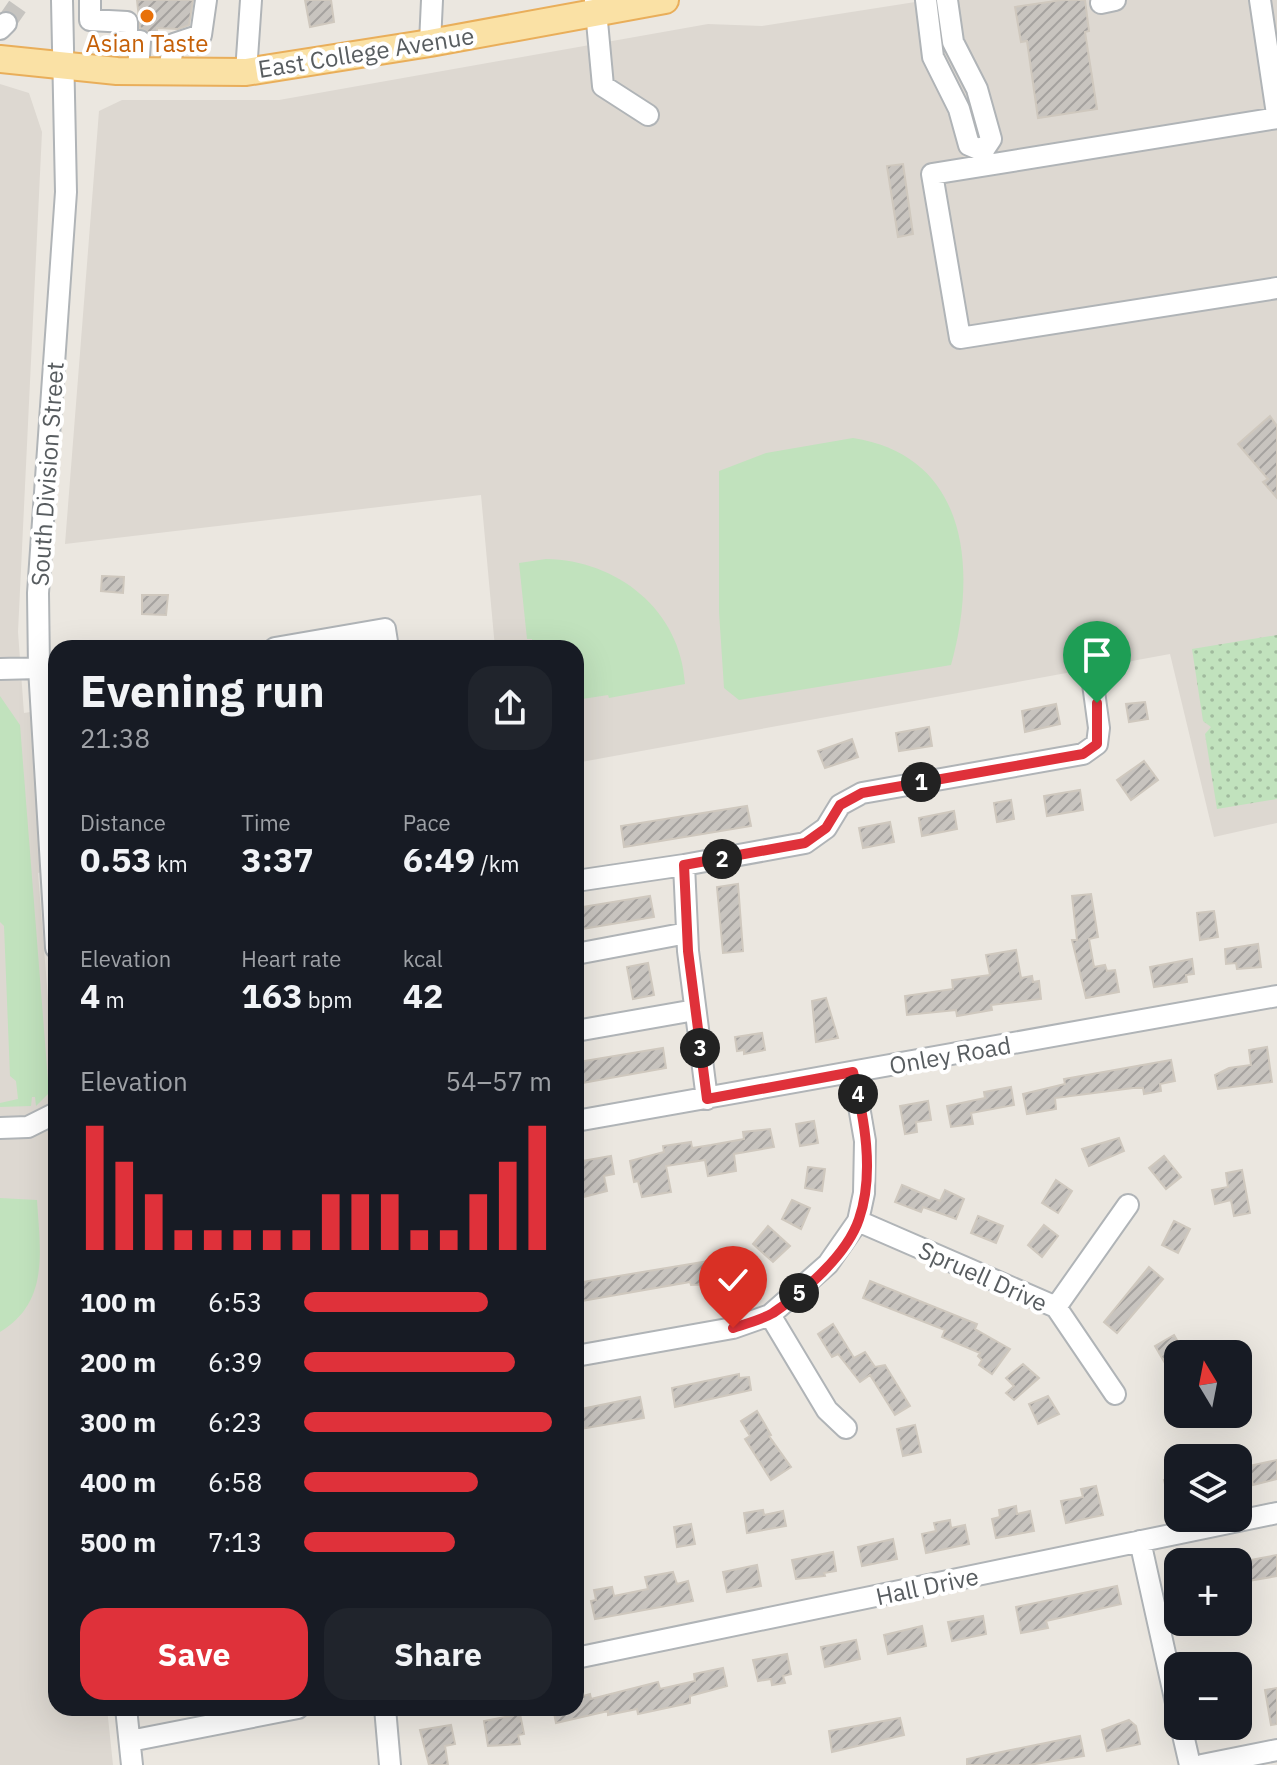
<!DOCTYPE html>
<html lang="en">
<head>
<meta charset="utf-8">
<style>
	body { margin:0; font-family:"IBM Plex Sans",sans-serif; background:#20242c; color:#f1f3f6; height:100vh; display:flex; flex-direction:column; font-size:30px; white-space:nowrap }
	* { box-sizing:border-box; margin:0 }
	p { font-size:26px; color:#9ea1a6 }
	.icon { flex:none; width:44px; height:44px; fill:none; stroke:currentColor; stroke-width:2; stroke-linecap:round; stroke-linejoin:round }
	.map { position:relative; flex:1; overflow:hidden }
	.sheet { position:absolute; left:48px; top:640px; width:536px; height:1076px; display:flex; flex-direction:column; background:#171b24; border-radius:24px; box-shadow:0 8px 32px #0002 }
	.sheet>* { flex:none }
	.needle { width:52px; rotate:350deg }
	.fabs { position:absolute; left:1164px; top:1340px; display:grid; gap:16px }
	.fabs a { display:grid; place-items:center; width:88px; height:88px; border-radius:16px; background:#171b24; box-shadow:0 8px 32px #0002; font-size:40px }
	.pin { position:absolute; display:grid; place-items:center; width:68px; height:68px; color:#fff; margin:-82px -34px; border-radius:50% 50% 50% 0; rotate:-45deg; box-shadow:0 0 8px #0007 }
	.pin .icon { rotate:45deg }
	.km { position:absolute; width:40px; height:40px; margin:-20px; border-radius:50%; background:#222; color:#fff; font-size:22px; line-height:40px; text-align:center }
	.round { display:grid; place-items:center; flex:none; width:84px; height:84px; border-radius:24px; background:#20242c }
	.head { display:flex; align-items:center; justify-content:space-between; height:136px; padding:0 32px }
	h1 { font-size:44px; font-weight:700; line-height:60px }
	.metrics { display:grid; grid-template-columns:repeat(3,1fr); gap:12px; height:136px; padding:8px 32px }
	.metrics div { display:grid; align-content:center }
	.metrics b { font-size:34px; font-weight:700 }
	.metrics small { font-size:22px; font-weight:400 }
	.metrics p { font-size:22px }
	.chart { height:224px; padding:16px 32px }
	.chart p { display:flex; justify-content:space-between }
	.chart svg { width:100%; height:144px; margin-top:8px; stroke:#df313a; stroke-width:6 }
	.action { display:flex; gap:16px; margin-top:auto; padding:16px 32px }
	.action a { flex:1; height:92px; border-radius:24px; background:#df313a; color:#fff; font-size:32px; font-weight:700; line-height:92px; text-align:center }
	.action a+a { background:#20242c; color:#f1f3f6 }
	ul { padding:0 32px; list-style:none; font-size:26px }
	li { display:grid; grid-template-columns:128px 96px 1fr; align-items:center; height:60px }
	li i { height:20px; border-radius:10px; background:#df313a }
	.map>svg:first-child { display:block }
	.education { fill:#ddd8d1 }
	.grass { fill:#c1e2bd }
	.park { fill:url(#park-dots) }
	.building { fill:url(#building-hatch); stroke:#cfc8be; stroke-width:2 }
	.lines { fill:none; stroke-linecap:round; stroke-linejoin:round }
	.minor-tunnel { stroke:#c6c4c0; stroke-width:20; stroke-dasharray:20 10; stroke-linecap:butt }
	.minor-casing { stroke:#b0b4b7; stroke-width:24 }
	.major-casing { stroke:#e9ae5a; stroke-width:30 }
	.minor { stroke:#fff; stroke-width:20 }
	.major { stroke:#fae1a5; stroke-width:26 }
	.route-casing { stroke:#fff; stroke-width:16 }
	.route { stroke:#df313a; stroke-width:10 }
	.food-dot { fill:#e8710a; stroke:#fff; stroke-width:3 }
	.labels { text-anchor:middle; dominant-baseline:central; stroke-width:8; stroke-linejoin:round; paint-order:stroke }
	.food-label { font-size:24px; fill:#c56008; stroke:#fff }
	.street-label { font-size:24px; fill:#585d60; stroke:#fff }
</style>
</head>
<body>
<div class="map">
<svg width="1277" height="1765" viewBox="0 0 1277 1765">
	<defs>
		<pattern id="park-dots" width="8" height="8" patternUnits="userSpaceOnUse" patternTransform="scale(2)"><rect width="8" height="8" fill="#c1e2bd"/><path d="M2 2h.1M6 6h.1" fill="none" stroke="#a0ba9d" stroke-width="1.8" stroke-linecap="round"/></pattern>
		<pattern id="building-hatch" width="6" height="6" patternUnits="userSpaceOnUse" patternTransform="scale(2)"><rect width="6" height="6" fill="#c8c4bf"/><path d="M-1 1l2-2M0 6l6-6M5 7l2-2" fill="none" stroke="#a5a29f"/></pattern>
	</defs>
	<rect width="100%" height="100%" fill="#ebe7e0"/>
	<path class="education" d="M928 0H1277V823L1214 837 1170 654 576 763V648H495L481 495 65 544 99 111 122 100H279L708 24 762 26Z
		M0 84 29 93 42 132 18 632 24 713 56 708V869L38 873 56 1099V1708H107L113 1765H0Z"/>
	<path class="grass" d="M853 438C970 456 977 572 951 665L739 700 724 688 719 612V471L766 453Z
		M546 559C617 560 681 610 685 684L609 698 608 695 576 700V648H533L532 639H527L519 563Z
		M0 696 20 725 49 1093 36 1106 35 1097H32L31 1106 0 1107V1103L18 1099 16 1081 10 1076 4 926 0 922Z
		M0 1198 37 1200C40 1250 50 1302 0 1332Z"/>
	<path class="park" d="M1277 635V799L1217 809 1205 734 1211 727 1203 721 1192 649Z"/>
	<path class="building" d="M137 0H193L189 25 178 29 157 28V35L151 34 140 28Z
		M305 0H331L334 22 310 27Z
		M1062 0H1085L1089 31 1085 32 1097 109 1038 118 1027 41 1021 42 1015 7Z
		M903 164 913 234 898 237 887 166Z
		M1270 416 1277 426V498L1263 482 1268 479 1238 444Z
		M102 576 124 577 123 593 101 591Z
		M142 595H168L166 615 142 614Z
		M1145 702 1148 719 1129 722 1126 704Z
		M1056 704 1060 724 1025 732 1022 711Z
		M929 727 932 746 899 751 896 733Z
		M852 739 858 757 825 768 818 751Z
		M1144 761 1158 780 1131 800 1117 780Z
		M1080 790 1083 810 1047 816 1044 796Z
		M1011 800 1014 819 997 822 994 803Z
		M747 806 751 826 624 847 621 826Z
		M954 811 957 829 922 836 919 818Z
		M890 822 894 842 863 848 859 828Z
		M738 884 743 951 723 953 717 887Z
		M1091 894 1098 937 1089 939 1094 967 1105 965 1107 971 1115 970 1119 992 1086 998 1072 940H1077L1072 896Z
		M650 896 654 917 576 930V908Z
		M1214 911 1218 937 1200 940 1197 913Z
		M1258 944 1261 967 1237 969 1236 963 1226 964 1225 949Z
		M1016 950 1021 978 1032 976 1033 982 1039 981 1041 999 991 1005 992 1010 957 1016 956 1010 907 1015 905 996 953 989 952 980 990 975 986 955Z
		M1192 959 1194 974 1186 975 1187 982 1154 987 1150 967Z
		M648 963 654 995 633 999 627 967Z
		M826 998 838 1038 816 1042 812 1001Z
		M762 1033 765 1050 744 1054V1050L737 1051 735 1037Z
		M1267 1047 1272 1082 1218 1089 1215 1075 1229 1068 1251 1065 1249 1050Z
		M663 1048 666 1068 582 1083 578 1062Z
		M1171 1060 1175 1081 1160 1084 1161 1091 1144 1094 1143 1088H1133L1055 1098 1056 1109 1027 1114 1023 1094 1065 1084 1064 1079Z
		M1011 1087 1014 1105 971 1113 973 1124 951 1127 947 1106 985 1098 984 1092Z
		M928 1101 931 1120 916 1122 917 1132 905 1134 900 1106Z
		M814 1121 818 1143 800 1146 796 1124Z
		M770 1129 774 1147 734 1154 736 1171 708 1176 705 1160 666 1166 671 1192 642 1197 638 1181 634 1182 630 1161 664 1152 663 1146 691 1142 692 1148 711 1145 744 1139 743 1132Z
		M1119 1138 1124 1151 1089 1166 1082 1149Z
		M611 1156 614 1174 604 1176 607 1191 576 1199V1162Z
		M1164 1156 1181 1177 1166 1189 1149 1168Z
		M808 1167 825 1169 822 1191 805 1188Z
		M1242 1170 1250 1213 1234 1216 1231 1200 1215 1204 1212 1190 1228 1187 1226 1173Z
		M1056 1180 1072 1191 1058 1213 1042 1203Z
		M902 1185 940 1201 945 1190 964 1199 956 1219 923 1207 921 1212 895 1202Z
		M792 1200 810 1208 801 1229 782 1219Z
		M978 1216 1003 1226 996 1243 971 1233Z
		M1174 1221 1190 1229 1178 1253 1162 1245Z
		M1044 1225 1058 1236 1042 1257 1028 1245Z
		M768 1226 790 1246 773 1262 753 1244Z
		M745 1256 756 1274 737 1285 729 1271Z
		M709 1261 713 1284 691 1285 690 1282 576 1302V1283Z
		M1149 1267 1163 1279 1117 1333 1104 1322Z
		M870 1281 977 1324 975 1329 1010 1349 992 1374 979 1365 982 1360 978 1356 980 1353 942 1337 945 1330 863 1298Z
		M833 1324 854 1358 865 1352 875 1367 885 1365 910 1406 895 1415 870 1375 860 1382 838 1354 832 1357 818 1334Z
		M1174 1335 1185 1354H1178V1358L1166 1365 1155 1346Z
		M1023 1364 1039 1378 1014 1400 1006 1393 1014 1386 1006 1378Z
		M739 1374V1378L749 1377 751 1390 675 1407 672 1388Z
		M1048 1396 1059 1414 1038 1424 1029 1404Z
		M640 1397 644 1418 580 1429 576 1410Z
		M757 1411 771 1435 769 1436 791 1467 771 1480 745 1439 750 1436 741 1421Z
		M915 1425 921 1452 903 1456 897 1429Z
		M1277 1460V1479L1253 1485 1249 1466Z
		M1178 1477V1519H1173L1164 1480Z
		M1096 1486 1103 1515 1066 1523 1061 1501 1083 1497 1081 1489Z
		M1016 1506 1017 1514 1030 1511 1034 1531 996 1538 992 1519 1000 1517 999 1510Z
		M763 1510 764 1515 783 1511 786 1526 747 1533 744 1513Z
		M950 1520 951 1528 965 1525 969 1544 926 1553 922 1534 936 1531 934 1523Z
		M691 1524 695 1544 677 1547 674 1527Z
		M893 1539 897 1559 862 1566 858 1547Z
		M833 1552 836 1571 824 1573 825 1576 796 1579 792 1560Z
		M1277 1555V1576L1248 1581 1245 1561Z
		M757 1565 761 1586 727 1592 723 1572Z
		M673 1572 677 1584 688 1581 693 1601 595 1619 591 1601 596 1600 594 1590 612 1587 614 1596 648 1589 645 1577Z
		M1117 1586 1121 1604 1046 1621 1048 1628 1021 1633 1016 1607Z
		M983 1616 986 1634 952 1641 948 1622Z
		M922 1626 926 1646 888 1654 884 1635Z
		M856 1640 860 1659 825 1667 821 1647Z
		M787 1654 791 1674 783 1676 785 1683 772 1685 771 1679 758 1681 753 1660Z
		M723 1668 727 1686 690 1696V1703L638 1714 637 1709 608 1715V1711L556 1723 553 1708H576V1698L590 1694 591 1699 658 1682 660 1689 695 1681 694 1674Z
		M1277 1688V1724L1271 1725 1265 1690Z
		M520 1714 524 1734 518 1735 520 1744 488 1746 484 1721Z
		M900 1718 904 1735 832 1752 829 1731Z
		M1129 1720 1136 1726 1140 1744 1107 1751 1102 1730Z
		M451 1725 455 1744 445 1746 448 1765H429L420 1730Z
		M1080 1736 1084 1756 1029 1765H967V1759Z"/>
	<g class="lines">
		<path class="minor-tunnel" d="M6 23 22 0"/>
		<defs>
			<path id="minor" d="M90 0V20L127 22V40L140 41 138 72
				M595 0 603 86 648 115
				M926 0 933 57 959 109 969 145 983 151
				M947 0 953 42 977 89 991 139 983 151 985 164
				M1260 0 1277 114
				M1101 3 1115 0
				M0 29 6 23
				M430 43 432 0
				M246 72 251 0
				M168 73 174 44 201 35 206 0
				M1277 118 932 174 960 338 1277 288
				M275 648 385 629 388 648
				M0 669 39 668
				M576 881 684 865
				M56 948 39 668 38 593 66 192 62 0
				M576 954 687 933
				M576 1031 695 1010
				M707 1099 688 951 684 865 805 843 826 828 840 805 862 793 1083 754 1097 744 1099 728 1093 684
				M576 1121 1277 996
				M0 1128 28 1127 56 1113
				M858 1221 1056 1307 1115 1394
				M1056 1307 1128 1205
				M770 1315 827 1410 846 1428
				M576 1356 733 1328 770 1315 828 1264 858 1221 864 1193 865 1141 853 1072
				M1140 1541 1178 1712
				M576 1658 1277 1513
				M126 1708 132 1765
				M385 1708 390 1765
				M1181 1726 1190 1765
				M130 1741 298 1708
				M1202 1765 1277 1750"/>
			<path id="major" d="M0 59 117 71 246 72 430 43 665 0"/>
		</defs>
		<use href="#minor" class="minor-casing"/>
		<use href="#major" class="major-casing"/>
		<use href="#minor" class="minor"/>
		<use href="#major" class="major"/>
	</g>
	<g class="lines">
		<defs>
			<path id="route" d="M733 1328C745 1324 761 1320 773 1313 804 1292 847 1255 859 1219 875 1173 864 1117 853 1072L707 1099 688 951 684 865 805 843 826 828 840 805 862 793 1083 754 1097 744V703"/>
		</defs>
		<use href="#route" class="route-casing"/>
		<use href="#route" class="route"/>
	</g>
	<circle class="food-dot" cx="147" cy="16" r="8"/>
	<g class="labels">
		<g class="food-label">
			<text x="147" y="43">Asian Taste</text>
		</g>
		<g class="street-label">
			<text transform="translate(366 52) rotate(-9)">East College Avenue</text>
			<text transform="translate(47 474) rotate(-86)">South Division Street</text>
			<text transform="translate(950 1055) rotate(-10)">Onley Road</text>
			<text transform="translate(983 1276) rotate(24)">Spruell Drive</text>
			<text transform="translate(927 1586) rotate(-12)">Hall Drive</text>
		</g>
	</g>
</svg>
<div class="fabs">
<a><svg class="needle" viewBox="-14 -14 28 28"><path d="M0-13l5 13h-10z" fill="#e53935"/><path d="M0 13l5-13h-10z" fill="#9ea1a6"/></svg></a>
<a><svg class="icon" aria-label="layers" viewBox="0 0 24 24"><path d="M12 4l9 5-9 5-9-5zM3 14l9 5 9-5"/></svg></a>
<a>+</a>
<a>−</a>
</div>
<div class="pin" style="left:1097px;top:703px;background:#1e9e55"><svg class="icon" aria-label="arrive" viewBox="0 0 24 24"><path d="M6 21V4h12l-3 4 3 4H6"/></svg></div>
<div class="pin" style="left:733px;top:1328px;background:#d93025"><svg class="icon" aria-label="check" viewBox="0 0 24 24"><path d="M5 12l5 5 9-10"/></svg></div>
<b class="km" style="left:921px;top:782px">1</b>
<b class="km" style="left:722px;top:859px">2</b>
<b class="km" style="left:700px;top:1048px">3</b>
<b class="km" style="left:858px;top:1094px">4</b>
<b class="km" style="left:799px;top:1293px">5</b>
<section class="sheet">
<div class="head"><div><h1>Evening run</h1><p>21:38</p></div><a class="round"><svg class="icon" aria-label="share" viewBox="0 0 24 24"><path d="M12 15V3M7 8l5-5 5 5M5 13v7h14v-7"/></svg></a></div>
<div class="metrics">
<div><p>Distance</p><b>0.53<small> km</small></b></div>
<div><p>Time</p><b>3:37</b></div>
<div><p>Pace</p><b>6:49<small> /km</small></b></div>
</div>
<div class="metrics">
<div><p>Elevation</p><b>4<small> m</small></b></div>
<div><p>Heart rate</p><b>163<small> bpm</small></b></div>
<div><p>kcal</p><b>42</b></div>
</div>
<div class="chart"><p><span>Elevation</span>54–57 m</p>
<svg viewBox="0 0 160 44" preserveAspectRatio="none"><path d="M5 44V6M15 44V17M25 44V27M35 44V38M45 44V38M55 44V38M65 44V38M75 44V38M85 44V27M95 44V27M105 44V27M115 44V38M125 44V38M135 44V27M145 44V17M155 44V6"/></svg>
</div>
<ul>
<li><b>100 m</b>6:53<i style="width:74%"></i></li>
<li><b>200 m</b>6:39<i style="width:85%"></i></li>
<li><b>300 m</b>6:23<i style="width:100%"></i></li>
<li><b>400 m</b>6:58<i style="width:70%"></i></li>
<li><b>500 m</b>7:13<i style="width:61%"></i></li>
</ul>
<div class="action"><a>Save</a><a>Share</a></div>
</section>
</div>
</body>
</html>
